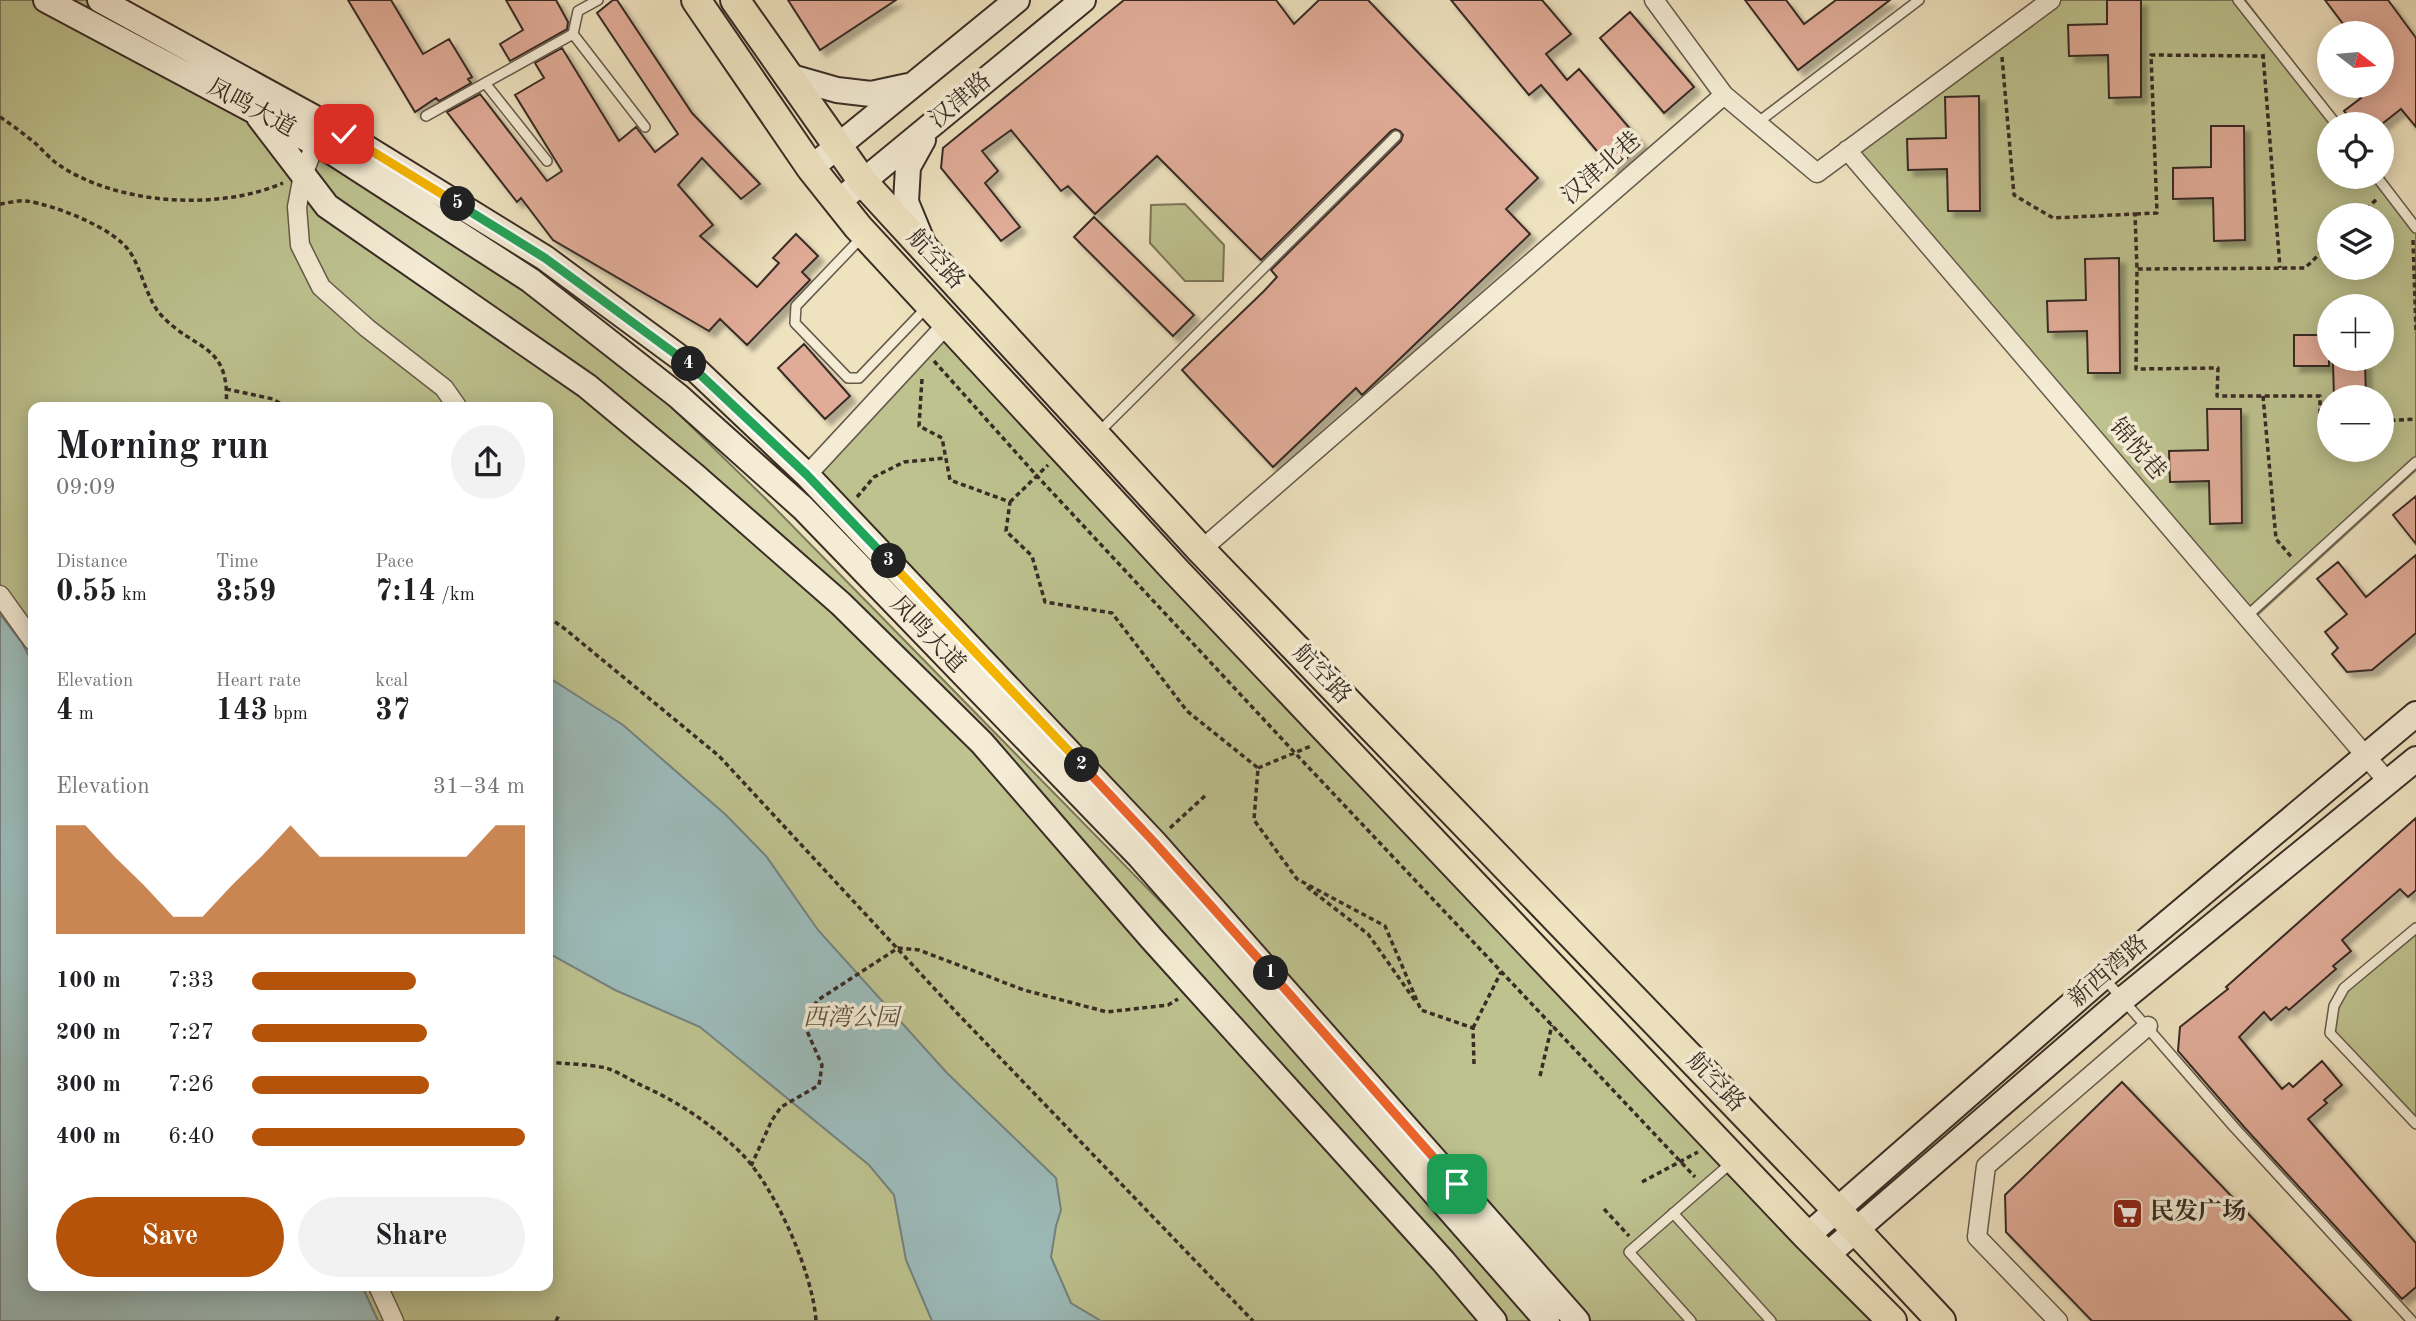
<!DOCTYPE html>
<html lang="en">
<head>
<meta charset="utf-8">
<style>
	body { margin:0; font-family:"Old Standard TT","Noto Serif SC",serif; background:#f2f2f2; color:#202124; height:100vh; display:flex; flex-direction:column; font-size:26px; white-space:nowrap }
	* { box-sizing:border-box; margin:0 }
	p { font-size:23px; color:#757577 }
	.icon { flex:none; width:38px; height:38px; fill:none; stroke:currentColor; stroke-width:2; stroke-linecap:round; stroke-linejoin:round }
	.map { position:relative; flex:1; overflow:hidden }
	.details { position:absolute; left:28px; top:402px; width:525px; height:889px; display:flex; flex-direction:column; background:#fff; border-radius:14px; box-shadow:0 4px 18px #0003 }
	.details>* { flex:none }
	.needle { width:46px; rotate:106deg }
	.buttons { position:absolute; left:2317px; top:21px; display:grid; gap:14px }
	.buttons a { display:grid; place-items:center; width:77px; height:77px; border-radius:50%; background:#fff; box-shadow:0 4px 18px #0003; font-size:35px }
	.pin { position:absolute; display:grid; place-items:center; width:60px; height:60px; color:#fff; margin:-30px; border-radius:14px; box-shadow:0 4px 10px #0006 }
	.km { position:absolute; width:35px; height:35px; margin:-18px; border-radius:50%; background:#222; color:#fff; font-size:19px; line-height:35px; text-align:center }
	.round { display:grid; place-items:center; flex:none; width:74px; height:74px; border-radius:37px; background:#f2f2f2 }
	.headline { display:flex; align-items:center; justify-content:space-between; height:119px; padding:0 28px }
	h1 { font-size:38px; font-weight:700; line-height:52px }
	.stats { display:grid; grid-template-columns:repeat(3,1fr); gap:10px; height:119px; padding:7px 28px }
	.stats div { display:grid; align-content:center }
	.stats b { font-size:30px; font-weight:700 }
	.stats small { font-size:19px; font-weight:400 }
	.stats p { font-size:19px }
	.chart { height:196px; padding:14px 28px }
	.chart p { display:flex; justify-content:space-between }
	.chart svg { width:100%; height:126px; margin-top:7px; fill:#b45309; opacity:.7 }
	.button { display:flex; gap:14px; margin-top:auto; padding:14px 28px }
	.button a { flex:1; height:80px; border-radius:42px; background:#b45309; color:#fff; font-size:28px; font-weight:700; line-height:80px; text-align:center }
	.button a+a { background:#f2f2f2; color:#202124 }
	ul { padding:0 28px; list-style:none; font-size:23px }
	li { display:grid; grid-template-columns:112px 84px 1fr; align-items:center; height:52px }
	li i { height:18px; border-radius:9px; background:#b45309 }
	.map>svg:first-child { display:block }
	.green { fill:#bdc28f; stroke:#7b775a; stroke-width:2; fill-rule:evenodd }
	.water { fill:#9cbcbb; stroke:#74827f; stroke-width:2 }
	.building { fill:#e0ab97; stroke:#392c25; stroke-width:2; filter:url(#shadow) }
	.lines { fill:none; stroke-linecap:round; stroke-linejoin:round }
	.lane-casing { stroke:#665a4c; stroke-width:12 }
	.street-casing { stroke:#665a4c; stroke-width:21 }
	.secondary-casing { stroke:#392c25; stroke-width:28 }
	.primary-casing { stroke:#392c25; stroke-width:32 }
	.path { stroke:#392c25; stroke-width:3.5; stroke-dasharray:5 3.5; stroke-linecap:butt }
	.lane { stroke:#f4ecd5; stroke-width:9 }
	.street { stroke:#f4ecd5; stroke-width:18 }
	.secondary { stroke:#f4ecd5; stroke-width:24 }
	.primary { stroke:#eee2bf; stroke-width:28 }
	.split-1-casing { stroke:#fff; stroke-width:14 }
	.split-2-casing { stroke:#fff; stroke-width:14 }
	.split-3-casing { stroke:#fff; stroke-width:14 }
	.split-4-casing { stroke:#fff; stroke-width:14 }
	.split-5-casing { stroke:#fff; stroke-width:14 }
	.split-6-casing { stroke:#fff; stroke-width:14 }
	.split-1 { stroke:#f0652b; stroke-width:9 }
	.split-2 { stroke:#f0652b; stroke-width:9 }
	.split-3 { stroke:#f5b400; stroke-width:9 }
	.split-4 { stroke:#22a559; stroke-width:9 }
	.split-5 { stroke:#22a559; stroke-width:9 }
	.split-6 { stroke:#f5b400; stroke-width:9 }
	.labels { text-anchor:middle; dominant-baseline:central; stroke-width:7; stroke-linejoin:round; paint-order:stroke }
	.street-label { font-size:24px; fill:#392c25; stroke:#f4ecd5 }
	.park-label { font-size:24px; font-style:italic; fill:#5a5240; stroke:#f4ecd5 }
	.poi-label { font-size:24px; font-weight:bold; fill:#392c25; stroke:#f4ecd5; text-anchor:start }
</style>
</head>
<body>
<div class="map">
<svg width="2416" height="1321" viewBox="0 0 2416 1321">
	<defs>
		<filter id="shadow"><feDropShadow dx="6" dy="6" stdDeviation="2" flood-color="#0004"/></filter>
	</defs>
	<rect width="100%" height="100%" fill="#eee2bf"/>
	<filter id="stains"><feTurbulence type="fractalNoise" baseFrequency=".00286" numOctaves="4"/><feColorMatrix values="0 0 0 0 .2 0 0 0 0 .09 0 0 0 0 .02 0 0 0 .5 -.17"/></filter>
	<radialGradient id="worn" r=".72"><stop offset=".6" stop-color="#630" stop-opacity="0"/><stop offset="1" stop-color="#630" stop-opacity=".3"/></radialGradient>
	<path class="green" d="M0 0H118L373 137 662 398 771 504 1571 1321H378L362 1286H548V408H33V664L22 643 0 614Z
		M2059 0H2245L2341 124H2329V177H2382L2416 221V470L2253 619 1857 153ZM2329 215H2382V268H2329ZM2329 306H2382V359H2329ZM2329 397H2382V450H2329Z
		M1185 204 1224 245 1223 281H1185L1150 243 1151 205Z
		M948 323 1892 1321H1577L807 475Z
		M2416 928V1124L2330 1033 2334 1006 2344 988Z"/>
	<path class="water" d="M0 614 22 643 33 664V1286H362L378 1321H0Z
		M548 677 623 725 726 815 766 856 818 930 947 1073 1056 1178 1061 1210 1056 1226 1051 1257 1071 1303 1101 1321H932L906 1260 894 1195 869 1165 700 1027 615 990 548 953Z"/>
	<path class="building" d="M348 0H391L423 54 449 39 472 77 468 79 471 83 439 101 436 98 415 112Z
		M506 0H556L568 22 567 29 510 61 500 44 523 30Z
		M613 0H617L692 113 760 184 741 199 702 158 678 185 713 225 700 236 757 287 779 263 773 258 796 234 818 256 802 272 810 280 747 345 720 319 709 331 553 240 521 198 517 202 447 112 480 94 547 181 562 171 515 95 544 78 535 63 562 48 619 141 636 127 655 152 678 134 597 13Z
		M788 0H896L820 50Z
		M1124 0H1276L1294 24 1319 0H1368L1538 178 1506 209 1530 234 1362 395 1356 388 1273 467 1182 370 1264 291 1277 277 1271 270 1401 141 1403 135 1400 131 1395 129 1391 131 1261 260 1157 156 1095 214 1068 186 1061 191 1011 130 982 151 998 171 985 183 1020 227 1001 241 941 168 943 148Z
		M1451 0H1542L1571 34 1546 54 1567 80 1579 69 1643 144 1613 170 1541 85 1529 95Z
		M1745 0H1786L1804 24 1836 0H1890L1798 70Z
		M2107 0H2141V97L2109 98 2108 55 2069 56 2068 25 2107 24Z
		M2325 0H2388L2416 38V127L2401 109 2382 124H2355L2344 111 2361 98 2351 86H2382V33H2350Z
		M1630 12 1694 87 1664 113 1600 38Z
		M1979 96 1980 211H1948L1947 169 1908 170 1907 139 1946 138 1945 97Z
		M2211 126H2244L2245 240 2214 241 2213 198 2173 199V168L2211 167Z
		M1094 217 1194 315 1173 336 1074 237Z
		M2119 258 2120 373H2088L2087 331 2048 332 2047 301 2086 300 2085 259Z
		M2294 335H2329V366H2294Z
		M804 344 850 396 825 419 778 368Z
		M2333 363H2365L2366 397H2334Z
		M2207 409H2241L2242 523 2210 524 2209 481 2170 482 2169 451 2208 450Z
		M2416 496V544L2393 515Z
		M2416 555V633L2372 670 2347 672 2332 654 2338 648 2325 632 2347 614 2317 579 2338 562 2366 597Z
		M2416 818V890L2408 897 2400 889 2342 940 2351 951 2333 966 2336 969 2289 1010 2286 1007 2271 1020 2264 1012 2239 1037 2282 1089 2289 1083 2293 1087 2322 1061 2342 1085 2324 1100 2327 1103 2308 1119 2416 1243V1287L2402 1299 2245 1128 2178 1051 2180 1027 2228 989 2226 987Z
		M2122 1082 2351 1321H2092L2006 1232 2005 1195Z"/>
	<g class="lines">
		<defs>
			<path id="lane" d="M2238 0 2336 124
				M573 34 645 127
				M485 83 547 161
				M426 116 573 34 578 11 598 0
				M1757 123 1919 0
				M2377 177 2416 228
				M861 238 796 306 795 323 848 378H859L927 307
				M1097 434 1396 136
				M2247 616 2416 462
				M2416 928 2344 988 2334 1006 2330 1033 2416 1124
				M2104 978 2234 1127 2412 1321
				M1673 1213 1771 1321
				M1691 1321 1629 1252 1731 1163"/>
			<path id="street" d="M1654 0 1724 95
				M315 144 303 175 297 207 300 245 321 287 367 328 444 388 458 408
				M1847 150 2388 782
				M807 475 948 323
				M1201 550 1724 95 1817 173 2051 0
				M0 595 33 641
				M378 1286 394 1321
				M2058 1321 1977 1237 1986 1166 2148 1026"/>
			<path id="secondary" d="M46 0 335 154 530 280 678 396 803 508 1140 857 1547 1321
				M100 0 344 134 545 258 694 368 807 475 1154 842 1577 1321
				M788 76 837 90 871 94 908 86
				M259 117 327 206 587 386 695 476 841 604 982 743 1152 939 1443 1261 1494 1321
				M811 168 1017 0
				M838 202 1083 0
				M923 243 906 202 908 167 923 140
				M1807 1236 2103 977 2416 714
				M1827 1255 2123 999 2416 759"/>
			<path id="primary" d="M696 0 811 168 858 227 1177 572 1807 1236 1892 1321
				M735 0 863 182 1201 550 1837 1210 1941 1321"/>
		</defs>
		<use href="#lane" class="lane-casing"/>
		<use href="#street" class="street-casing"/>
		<use href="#secondary" class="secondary-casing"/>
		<use href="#primary" class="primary-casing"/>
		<path class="path" d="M2263 54 2280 268
			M2002 57 2014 195 2053 218 2135 214 2137 269
			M0 117C12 125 24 134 35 143 43 150 50 159 59 165 118 205 219 211 283 183
			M0 204C8 203 18 200 26 201 55 205 114 228 130 252 142 270 147 300 161 315 195 352 231 342 226 408
			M2136 214 2157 213 2151 55 2264 56
			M2360 215 2378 198
			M2413 240 2416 331
			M2329 245 2305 268 2137 269 2136 369 2218 368 2217 396H2320V423H2329
			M934 361 1037 476 1295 753 1695 1177
			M922 379 919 426 942 438 950 480 1010 502 1006 531 1032 556 1045 602 1112 613 1187 711 1258 768 1254 820 1297 879 1385 926 1421 1010 1473 1028 1474 1064
			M226 389 273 399 287 408
			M2263 396 2276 539 2293 559
			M2382 421 2416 419
			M857 497 874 477 904 462 946 458
			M1010 502 1048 465
			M548 617 565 629 719 756 957 1013 1253 1321
			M1258 768 1311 746
			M1170 828 1207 794
			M1307 887 1368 934 1416 1002
			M1473 1028 1501 972
			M548 1062C566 1064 588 1064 606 1068 619 1072 632 1081 645 1087 680 1103 713 1125 741 1153 775 1187 813 1273 816 1321
			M1540 1076 1552 1025
			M751 1166 772 1120 781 1107 819 1085 822 1065 807 1031V1015L818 1000 898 948 919 950 1024 990 1107 1012 1168 1005 1178 999
			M1642 1182 1698 1152
			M1604 1209 1629 1236
			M556 1321 559 1315"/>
		<use href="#lane" class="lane"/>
		<use href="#street" class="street"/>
		<use href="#secondary" class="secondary"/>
		<use href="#primary" class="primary"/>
	</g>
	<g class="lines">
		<defs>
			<path id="split-1" d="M1271 973 1457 1184"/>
			<path id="split-2" d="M1082 765 1154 842 1271 973"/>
			<path id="split-3" d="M889 561 1082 765"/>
			<path id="split-4" d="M689 364 807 475 889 561"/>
			<path id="split-5" d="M458 204 545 258 689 364"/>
			<path id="split-6" d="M344 134 458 204"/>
		</defs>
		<use href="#split-1" class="split-1-casing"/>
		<use href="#split-2" class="split-2-casing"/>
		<use href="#split-3" class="split-3-casing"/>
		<use href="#split-4" class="split-4-casing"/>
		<use href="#split-5" class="split-5-casing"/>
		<use href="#split-6" class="split-6-casing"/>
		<use href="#split-1" class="split-1"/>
		<use href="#split-2" class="split-2"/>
		<use href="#split-3" class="split-3"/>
		<use href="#split-4" class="split-4"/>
		<use href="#split-5" class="split-5"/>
		<use href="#split-6" class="split-6"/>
	</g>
	<defs>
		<symbol id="supermarket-square" viewBox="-11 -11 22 22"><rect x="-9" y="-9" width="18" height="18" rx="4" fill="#8f2418" stroke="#f4ecd5"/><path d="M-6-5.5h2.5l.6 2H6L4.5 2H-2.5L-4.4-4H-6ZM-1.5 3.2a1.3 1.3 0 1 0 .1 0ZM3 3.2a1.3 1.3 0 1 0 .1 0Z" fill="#fff"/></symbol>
	</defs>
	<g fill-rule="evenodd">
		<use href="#supermarket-square" x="2110" y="1196" width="35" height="35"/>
	</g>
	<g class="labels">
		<g class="street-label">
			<text transform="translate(961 101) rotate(-40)">汉津路</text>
			<text transform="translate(251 109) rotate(28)">凤鸣大道</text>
			<text transform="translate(1602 169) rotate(-41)">汉津北巷</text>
			<text transform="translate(935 260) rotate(47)">航空路</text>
			<text transform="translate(2137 450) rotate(49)">锦悦巷</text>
			<text transform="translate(927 635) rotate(46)">凤鸣大道</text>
			<text transform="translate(1321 675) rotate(46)">航空路</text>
			<text transform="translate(2109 972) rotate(-41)">新西湾路</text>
			<text transform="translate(1715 1083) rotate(46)">航空路</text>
		</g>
		<g class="park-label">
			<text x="851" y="1019">西湾公园</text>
		</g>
		<g class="poi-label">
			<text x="2150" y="1213">民发广场</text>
		</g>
	</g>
	<rect width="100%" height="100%" filter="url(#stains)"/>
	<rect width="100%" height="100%" fill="url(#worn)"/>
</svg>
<div class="buttons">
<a><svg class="needle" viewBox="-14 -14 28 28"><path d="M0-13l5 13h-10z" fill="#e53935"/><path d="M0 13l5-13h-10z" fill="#757577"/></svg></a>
<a><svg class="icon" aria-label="locate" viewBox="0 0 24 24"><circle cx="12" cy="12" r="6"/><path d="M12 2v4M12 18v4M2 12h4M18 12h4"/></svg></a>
<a><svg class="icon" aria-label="layers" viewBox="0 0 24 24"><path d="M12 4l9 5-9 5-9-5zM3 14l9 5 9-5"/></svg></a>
<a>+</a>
<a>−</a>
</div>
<div class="pin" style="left:1457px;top:1184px;background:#1e9e55"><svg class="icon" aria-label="arrive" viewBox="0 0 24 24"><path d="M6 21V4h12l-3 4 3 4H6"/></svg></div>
<div class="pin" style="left:344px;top:134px;background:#d93025"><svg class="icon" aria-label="check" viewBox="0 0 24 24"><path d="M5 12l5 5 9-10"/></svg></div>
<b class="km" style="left:1271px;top:973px">1</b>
<b class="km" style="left:1082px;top:765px">2</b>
<b class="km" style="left:889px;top:561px">3</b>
<b class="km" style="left:689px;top:364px">4</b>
<b class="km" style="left:458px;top:204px">5</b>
<section class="details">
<div class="headline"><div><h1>Morning run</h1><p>09:09</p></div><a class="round"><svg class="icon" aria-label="share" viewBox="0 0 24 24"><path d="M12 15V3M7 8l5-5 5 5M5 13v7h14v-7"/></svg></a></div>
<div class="stats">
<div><p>Distance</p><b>0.55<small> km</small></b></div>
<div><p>Time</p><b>3:59</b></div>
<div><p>Pace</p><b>7:14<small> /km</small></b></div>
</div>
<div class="stats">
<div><p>Elevation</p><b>4<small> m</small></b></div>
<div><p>Heart rate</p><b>143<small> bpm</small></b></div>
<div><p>kcal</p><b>37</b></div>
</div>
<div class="chart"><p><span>Elevation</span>31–34 m</p>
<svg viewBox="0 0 160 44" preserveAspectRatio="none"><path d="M0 44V6L10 6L20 17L30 27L40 38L50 38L60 27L70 17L80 6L90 17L100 17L110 17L120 17L130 17L140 17L150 6L160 6V44z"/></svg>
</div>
<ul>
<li><b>100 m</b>7:33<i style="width:60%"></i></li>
<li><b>200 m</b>7:27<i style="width:64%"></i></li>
<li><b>300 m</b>7:26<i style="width:65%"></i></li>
<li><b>400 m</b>6:40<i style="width:100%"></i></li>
</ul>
<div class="button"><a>Save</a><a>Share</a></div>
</section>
</div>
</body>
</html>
